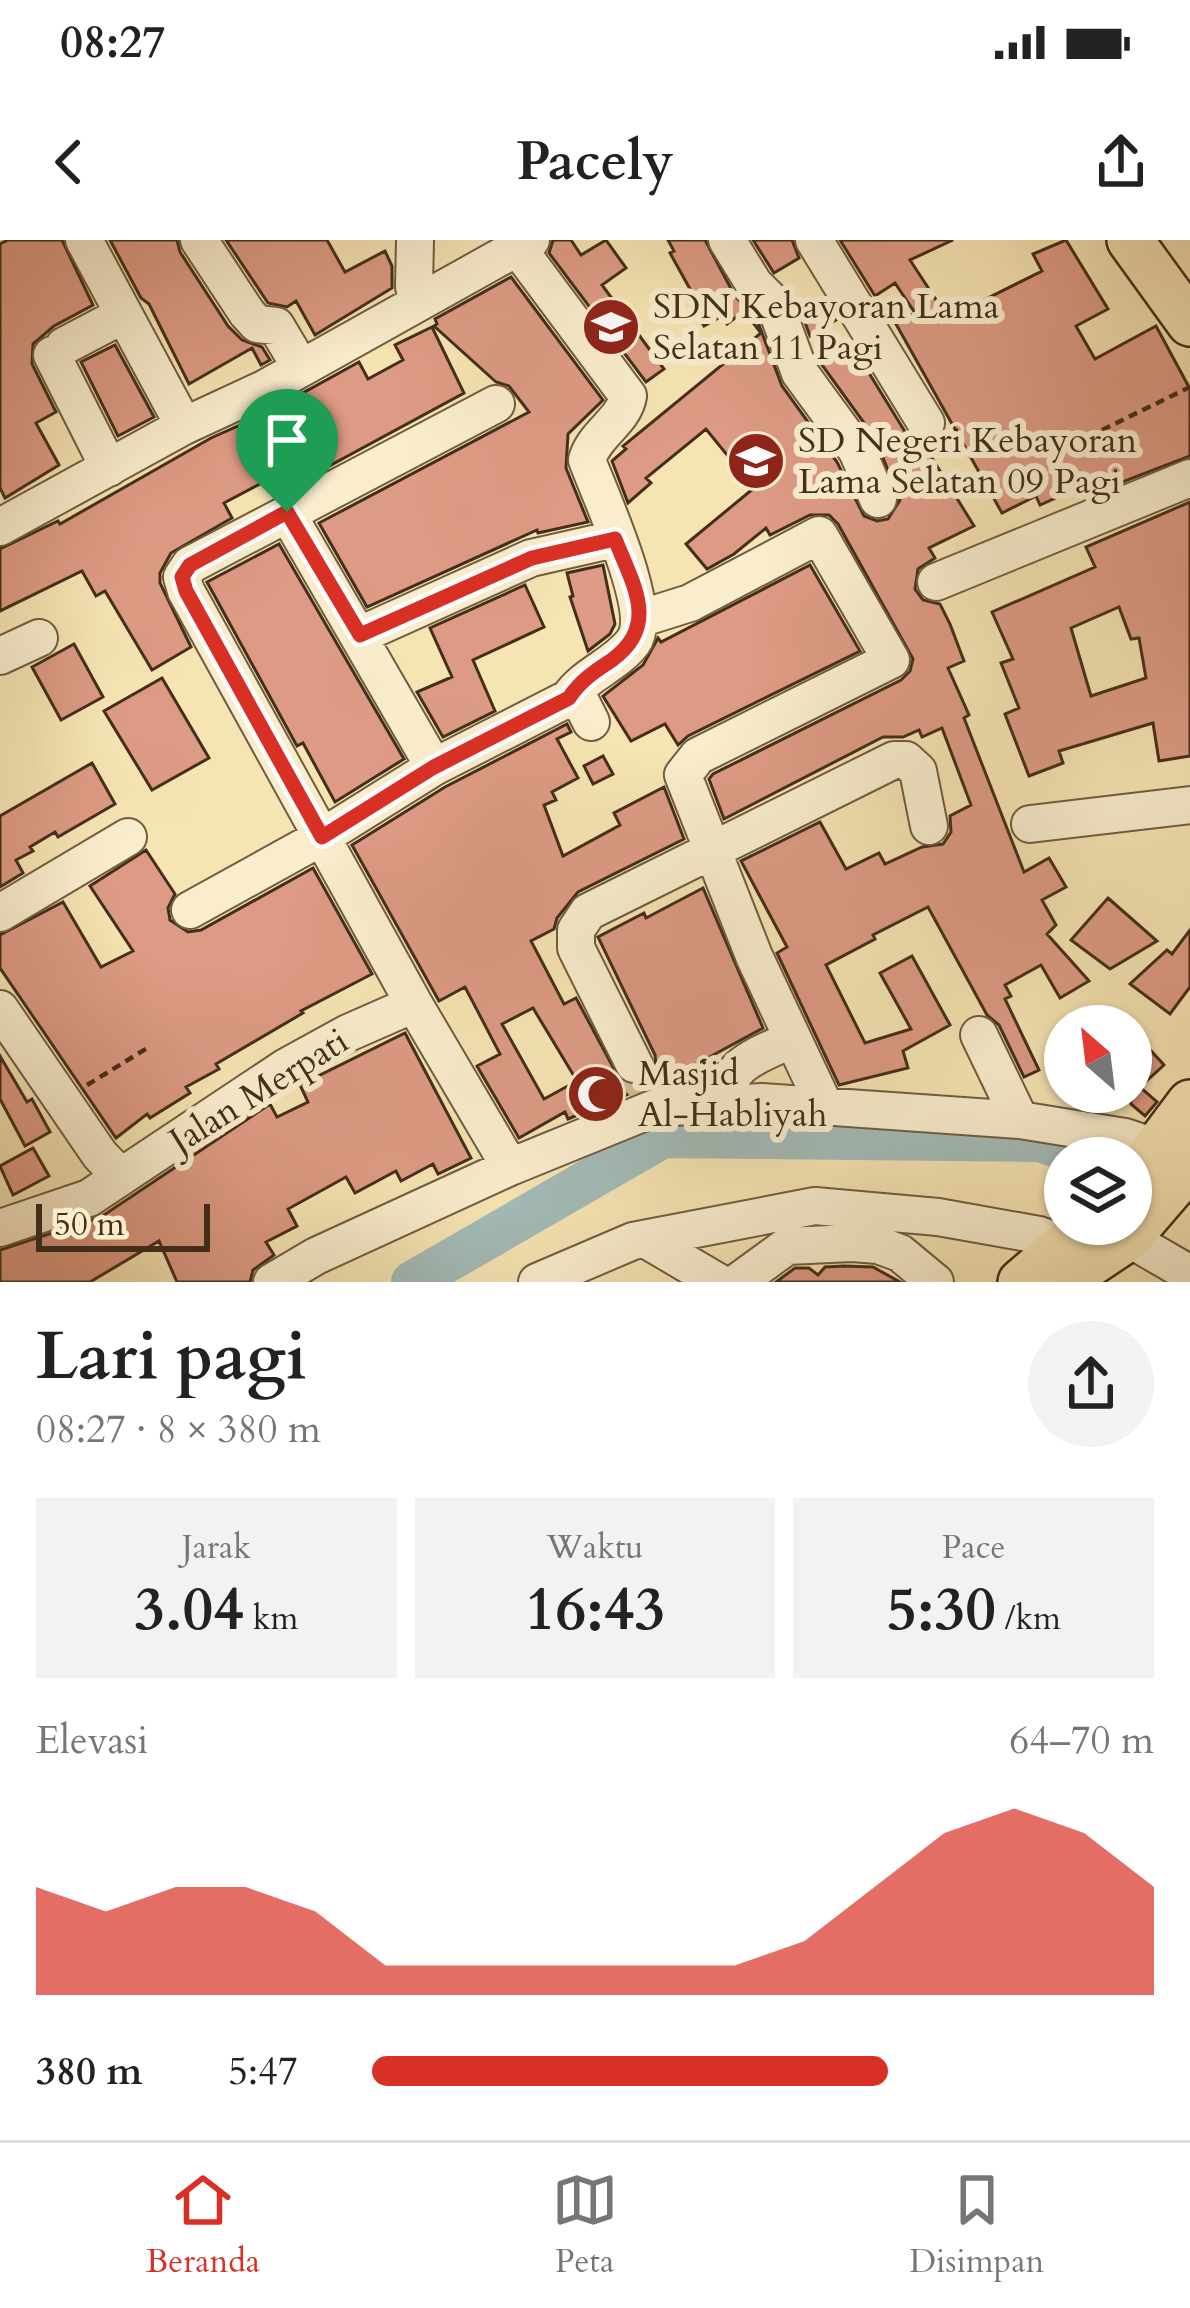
<!DOCTYPE html>
<html lang="id">
<head>
<meta charset="utf-8">
<style>
	body { margin:0; font-family:Cardo,serif; background:#f2f2f2; color:#222; height:100vh; display:flex; flex-direction:column; font-size:45px; white-space:nowrap }
	* { box-sizing:border-box; margin:0 }
	p { font-size:39px; color:#767676 }
	.icon { flex:none; width:66px; height:66px; fill:none; stroke:currentColor; stroke-width:2; stroke-linecap:round; stroke-linejoin:round }
	.map { position:relative; height:1042px; overflow:hidden }
	.details { display:flex; flex-direction:column; background:#fff; flex:1 }
	.details>* { flex:none }
	.needle { width:78px; rotate:332deg }
	.controls { position:absolute; left:1044px; top:765px; display:grid; gap:24px }
	.controls a { display:grid; place-items:center; width:108px; height:108px; border-radius:50%; background:#fff; box-shadow:0 3px 9px #0004; font-size:60px }
	.scale { position:absolute; left:36px; bottom:30px; width:174px; box-sizing:border-box; padding-left:12px; border:6px solid #432e1a; border-top:0; font-size:33px; line-height:42px; white-space:nowrap; color:#432e1a; -webkit-text-stroke:9px #f9edce; paint-order:stroke }
	.pin { position:absolute; display:grid; place-items:center; width:102px; height:102px; color:#fff; margin:-123px -51px; border-radius:50% 50% 50% 0; rotate:-45deg; box-shadow:0 0 12px #0007 }
	.pin .icon { rotate:45deg }
	.round { display:grid; place-items:center; flex:none; width:126px; height:126px; border-radius:63px; background:#f2f2f2 }
	.head { display:flex; align-items:center; justify-content:space-between; height:204px; padding:0 36px }
	h1 { font-size:66px; font-weight:800; line-height:90px }
	.figures { display:grid; grid-template-columns:repeat(3,1fr); gap:18px; height:204px; padding:12px 36px }
	.figures div { display:grid; align-content:center; border-radius:0px; background:#f2f2f2; text-align:center }
	.figures b { font-size:60px; font-weight:800 }
	.figures small { font-size:33px; font-weight:400 }
	.figures p { font-size:33px }
	.chart { height:336px; padding:24px 36px }
	.chart p { display:flex; justify-content:space-between }
	.chart svg { width:100%; height:216px; margin-top:12px; fill:#d93025; opacity:.7 }
	ul { padding:0 36px; list-style:none; font-size:39px }
	li { display:grid; grid-template-columns:192px 144px 1fr; align-items:center; height:90px }
	li i { height:30px; border-radius:15px; background:#d93025 }
	.status { display:flex; justify-content:space-between; align-items:center; height:84px; padding:0 60px; background:#fff; direction:ltr }
	.status svg { height:33px; fill:currentColor }
	header { display:flex; justify-content:space-between; align-items:center; height:156px; padding:0 36px; background:#fff; font-size:54px; font-weight:800 }
	.tab-bar { display:flex; justify-content:space-around; align-items:center; height:168px; border-top:3px solid #e0e0e0; background:#fff; font-size:33px; color:#767676 }
	.tab-bar a { display:grid; justify-items:center; gap:6px }
	.tab-bar .on { color:#d93025 }
	.map>svg:first-child { display:block }
	.lines { fill:none; stroke-linecap:round; stroke-linejoin:round }
	.river { stroke:#a3bbb8; stroke-width:42 }
	.building { fill:#dd9a84; stroke:#432e1a; stroke-width:3; fill-rule:evenodd }
	.minor-tunnel { stroke:#d2c094; stroke-width:36; stroke-dasharray:36 18; stroke-linecap:butt }
	.minor-casing { stroke:#705c40; stroke-width:40 }
	.major-casing { stroke:#432e1a; stroke-width:50 }
	.path { stroke:#432e1a; stroke-width:4.5; stroke-dasharray:9 6; stroke-linecap:butt }
	.minor { stroke:#f9edce; stroke-width:36 }
	.major { stroke:#f6e4b3; stroke-width:45 }
	.route-casing { stroke:#fff; stroke-width:24 }
	.route { stroke:#d93025; stroke-width:15 }
	.labels { text-anchor:middle; dominant-baseline:central; stroke-width:12; stroke-linejoin:round; paint-order:stroke }
	.poi-label { font-size:36px; fill:#432e1a; stroke:#f9edce; text-anchor:start }
	.street-label { font-size:36px; fill:#432e1a; stroke:#f9edce }
</style>
</head>
<body>
<div class="status"><b>08:27</b><svg viewBox="0 0 49 12"><path d="M0 12V9h3v3zM5 12V6h3v6zM10 12V3h3v9zM15 12V0h3v12zM26 1h20v11H26zM47 4h2v5h-2z"/></svg></div>
<header><svg class="icon" aria-label="back" viewBox="0 0 24 24"><path d="M15 5l-7 7 7 7"/></svg>Pacely<svg class="icon" aria-label="share" viewBox="0 0 24 24"><path d="M12 15V3M7 8l5-5 5 5M5 13v7h14v-7"/></svg></header>
<div class="map">
<svg width="1190" height="1042" viewBox="0 0 1190 1042">
	<rect width="100%" height="100%" fill="#f6e4b3"/>
	<filter id="stains"><feTurbulence type="fractalNoise" baseFrequency=".00167" numOctaves="4"/><feColorMatrix values="0 0 0 0 .2 0 0 0 0 .09 0 0 0 0 .02 0 0 0 .5 -.17"/></filter>
	<radialGradient id="worn" r=".72"><stop offset=".6" stop-color="#630" stop-opacity="0"/><stop offset="1" stop-color="#630" stop-opacity=".3"/></radialGradient>
	<g class="lines">
		<path class="river" d="M412 1042 663 897 1040 901 1090 918"/>
	</g>
	<path class="building" d="M8 0H62L93 65 54 86 33 104 32 124 56 172 36 183 59 225 5 258 0 248V4Z
		M110 0H177L180 12 228 86 242 100 262 107 270 120 261 125 252 108 189 144 149 64 141 58Z
		M226 0H327L345 32 385 11 392 26V48L315 95 296 61 287 67 268 63Z
		M553 0H571L581 15 606 0 626 28 602 45 664 129 646 142 549 13Z
		M668 0H705L735 56 756 77 782 146 837 222 864 276 877 281 888 279 900 260 875 198 822 125 853 107 907 195 924 205 974 286 929 308 935 318 918 329 915 349 923 360 940 364 950 384 964 421 948 428 969 475 964 478 1024 632 1049 618 1066 647 1042 660 1056 685 1047 694 1089 741 1060 758 1041 725 1005 745 1011 756 1005 759 1039 830 1024 837 999 785 987 775 928 667 873 695 875 699 826 725 865 803 911 789 880 733 912 716 950 785 903 811 908 828 839 845 777 713 787 707 741 621 820 582 846 629 879 613 885 624 922 607 943 604 951 592 950 576 971 565 942 488 922 497 919 490 903 497H883L724 579 709 539 713 534 901 440 910 431 913 419 838 284 829 275H810L770 295 766 288 734 314 707 329 686 304 754 248 706 189 646 238 651 243 628 263 612 221 626 209 623 206 761 93 744 71 727 84 722 76 704 86 685 52 690 49 670 13 674 11Z
		M753 0H792L799 18 774 33Z
		M840 0H953L910 20 948 78 1042 31 1033 14 1066 0 1108 69 1076 86 1095 119 1156 86 1190 149V216L1086 256 1082 246 1040 265 1036 256 1002 273 896 84 915 73 895 43 875 56Z
		M511 37 603 160 568 194 566 228 588 282 538 293 537 290 367 367 319 283 529 172 509 146 496 142 434 86 437 84 435 79Z
		M826 62 836 80 810 96 802 74Z
		M432 87 464 153 283 251 275 236 224 263 232 278 171 313 160 333V343L191 407 152 430 105 351 96 356 82 331 0 371V309L58 281 60 284 211 198 238 186 243 197 296 168 292 159 359 122 368 139 403 120 395 105Z
		M115 105 154 177 118 196 81 122Z
		M1190 262V516L1159 521 1153 483 1059 511 1063 523 1029 536 1005 474 1019 468 1001 423 1013 419 992 372 1095 327 1086 307ZM1119 367 1131 399 1139 398 1146 438 1091 456 1071 388Z
		M279 304 404 519 335 562 303 503 297 506 207 342Z
		M603 325 615 384 610 394 588 411 570 357 573 356 567 333Z
		M810 325 860 411 688 496 678 505 665 484 631 501 603 456 643 425 658 398 661 402Z
		M525 345 544 387 473 420 495 471 443 497 417 452 452 437 430 388Z
		M74 404 103 457 61 480 32 427Z
		M162 438 209 518 152 550 104 471Z
		M567 484 571 492 557 499 578 538 552 552 556 560 544 565 563 616 620 585 614 573 664 547 684 599 578 652 557 678 554 689 531 701 564 764 576 758 621 842 634 846 645 843 656 826 655 815 598 697 644 673 646 678 703 648 763 788 680 833 568 879 565 872 519 898 477 826 500 814 465 747 439 761 352 605 445 547ZM533 768 577 841 544 859 502 784Z
		M603 516 613 534 593 544 584 526Z
		M92 523 115 564 58 597 55 592 30 607 33 611 16 620 23 633 0 647V576Z
		M146 610 175 654 168 668 170 680 188 692 201 690 313 628 372 734 301 771 303 773 216 824 219 829 186 847 190 853 150 878 147 874 116 898 0 728V695L63 662 101 727 133 711 90 646Z
		M1108 658 1157 701 1110 729 1071 700Z
		M1190 690V747L1170 774 1130 744 1167 710 1172 714Z
		M1131 789 1164 825 1140 847 1157 862 1145 876 1131 864Z
		M405 793 471 918 438 934 433 924 401 941 396 931 355 953 346 937 288 969 297 986 266 1002 274 1015 253 1030 250 1042H177L159 1001 90 1042H0V1010L101 977 270 864 277 877 308 862 300 845Z
		M0 816 27 862 32 859 50 892 25 906 0 859Z
		M33 908 49 936 13 955 0 926Z
		M844 1026 873 1027 900 1042H776L795 1028H809L818 1035 825 1027Z"/>
	<g class="lines">
		<path class="minor-tunnel" d="M634 824 652 862"/>
		<defs>
			<path id="minor" d="M84 0 184 186
				M199 0 247 73 257 84 276 86 301 128
				M415 0 414 47 419 60
				M727 0 754 44 775 65 800 133 857 211 878 259
				M814 0 926 183
				M517 7 628 156C624 181 594 194 587 220 600 255 655 373 633 402 616 425 585 434 569 458
				M64 106 123 75
				M52 115 109 228
				M496 164 190 325 182 337 186 351 414 764 510 927
				M287 273 434 527
				M0 287 184 186 264 149 531 0
				M936 342 1190 238
				M639 379 690 363 819 295 891 420 698 516 683 535 754 716 824 865
				M360 395 531 318 615 299
				M0 416 39 398
				M1030 584 1190 565
				M190 670 322 597 434 527 569 458 581 462 591 482
				M0 673 128 597
				M0 769 100 915 121 937
				M979 795 1020 880
				M634 824 576 708V690L588 672 894 520H906L918 531 929 586
				M726 863C725 822 761 815 792 799
				M0 988 89 958 286 827 348 793 414 764
				M1128 998 1190 1034
				M645 999 718 1042
				M739 1041 787 1006 852 1003 878 1005 900 1013 935 1042
				M272 1042 316 1016 510 927 655 868 762 862 1020 880 1125 897 1179 915
				M537 1042 633 1001 815 966 938 977 1039 995 1066 1004"/>
			<path id="major" d="M1130 0 1190 83
				M1131 942 1190 863
				M1021 1042 1089 984
				M1062 1042 1128 998 1190 926"/>
		</defs>
		<use href="#minor" class="minor-casing"/>
		<use href="#major" class="major-casing"/>
		<path class="path" d="M1102 190 1190 147
			M87 845 149 807"/>
		<use href="#minor" class="minor"/>
		<use href="#major" class="major"/>
	</g>
	<g class="lines">
		<defs>
			<path id="route" d="M287 272 360 395 532 318 615 299C633 345 660 385 612 420 595 431 580 441 569 458L434 527 322 597 186 351 182 337 190 325Z"/>
		</defs>
		<use href="#route" class="route-casing"/>
		<use href="#route" class="route"/>
	</g>
	<defs>
		<symbol id="school-disc" viewBox="-11 -11 22 22"><circle r="9.5" fill="#8f2418" stroke="#f9edce"/><path d="M0-5L7-2L0 1L-7-2ZM-4 1L0 2.5L4 1V4Q0 6-4 4Z" fill="#fff"/></symbol>
		<symbol id="mosque-disc" viewBox="-11 -11 22 22"><circle r="9.5" fill="#8f2418" stroke="#f9edce"/><path d="M3.5-4.9A6 6 0 1 0 3.5 4.9A5 5 0 1 1 3.5-4.9Z" fill="#fff"/></symbol>
	</defs>
	<g fill-rule="evenodd">
		<use href="#school-disc" x="578" y="54" width="66" height="66"/>
		<use href="#school-disc" x="723" y="188" width="66" height="66"/>
		<use href="#mosque-disc" x="563" y="821" width="66" height="66"/>
	</g>
	<g class="labels">
		<g class="poi-label">
			<text x="653" y="66">SDN Kebayoran Lama<tspan x="653" dy="41">Selatan 11 Pagi</tspan></text>
			<text x="798" y="200">SD Negeri Kebayoran<tspan x="798" dy="41">Lama Selatan 09 Pagi</tspan></text>
			<text x="638" y="833">Masjid<tspan x="638" dy="41">Al-Habliyah</tspan></text>
		</g>
		<g class="street-label">
			<text transform="translate(259 851) rotate(-32)">Jalan Merpati</text>
		</g>
	</g>
	<rect width="100%" height="100%" filter="url(#stains)"/>
	<rect width="100%" height="100%" fill="url(#worn)"/>
</svg>
<div class="controls">
<a><svg class="needle" viewBox="-14 -14 28 28"><path d="M0-13l5 13h-10z" fill="#e53935"/><path d="M0 13l5-13h-10z" fill="#767676"/></svg></a>
<a><svg class="icon" aria-label="layers" viewBox="0 0 24 24"><path d="M12 4l9 5-9 5-9-5zM3 14l9 5 9-5"/></svg></a>
</div>
<div class="scale">50 m</div>
<div class="pin" style="left:287px;top:272px;background:#1e9e55"><svg class="icon" aria-label="arrive" viewBox="0 0 24 24"><path d="M6 21V4h12l-3 4 3 4H6"/></svg></div>
</div>
<section class="details">
<div class="head"><div><h1>Lari pagi</h1><p>08:27 · 8 × 380 m</p></div><a class="round"><svg class="icon" aria-label="share" viewBox="0 0 24 24"><path d="M12 15V3M7 8l5-5 5 5M5 13v7h14v-7"/></svg></a></div>
<div class="figures">
<div><p>Jarak</p><b>3.04<small> km</small></b></div>
<div><p>Waktu</p><b>16:43</b></div>
<div><p>Pace</p><b>5:30<small> /km</small></b></div>
</div>
<div class="chart"><p><span>Elevasi</span>64–70 m</p>
<svg viewBox="0 0 160 44" preserveAspectRatio="none"><path d="M0 44V22L10 27L20 22L30 22L40 27L50 38L60 38L70 38L80 38L90 38L100 38L110 33L120 22L130 11L140 6L150 11L160 22V44z"/></svg>
</div>
<ul>
<li><b>380 m</b>5:47<i style="width:66%"></i></li>
</ul>
</section>
<nav class="tab-bar">
<a class="on"><svg class="icon" aria-label="home" viewBox="0 0 24 24"><path d="M3 11l9-7 9 7M6 9v11h12V9"/></svg>Beranda</a>
<a><svg class="icon" aria-label="map" viewBox="0 0 24 24"><path d="M3 6l6-2 6 2 6-2v14l-6 2-6-2-6 2zM9 4v14M15 6v14"/></svg>Peta</a>
<a><svg class="icon" aria-label="saved" viewBox="0 0 24 24"><path d="M7 4h10v16l-5-4-5 4z"/></svg>Disimpan</a>
</nav>
</body>
</html>
